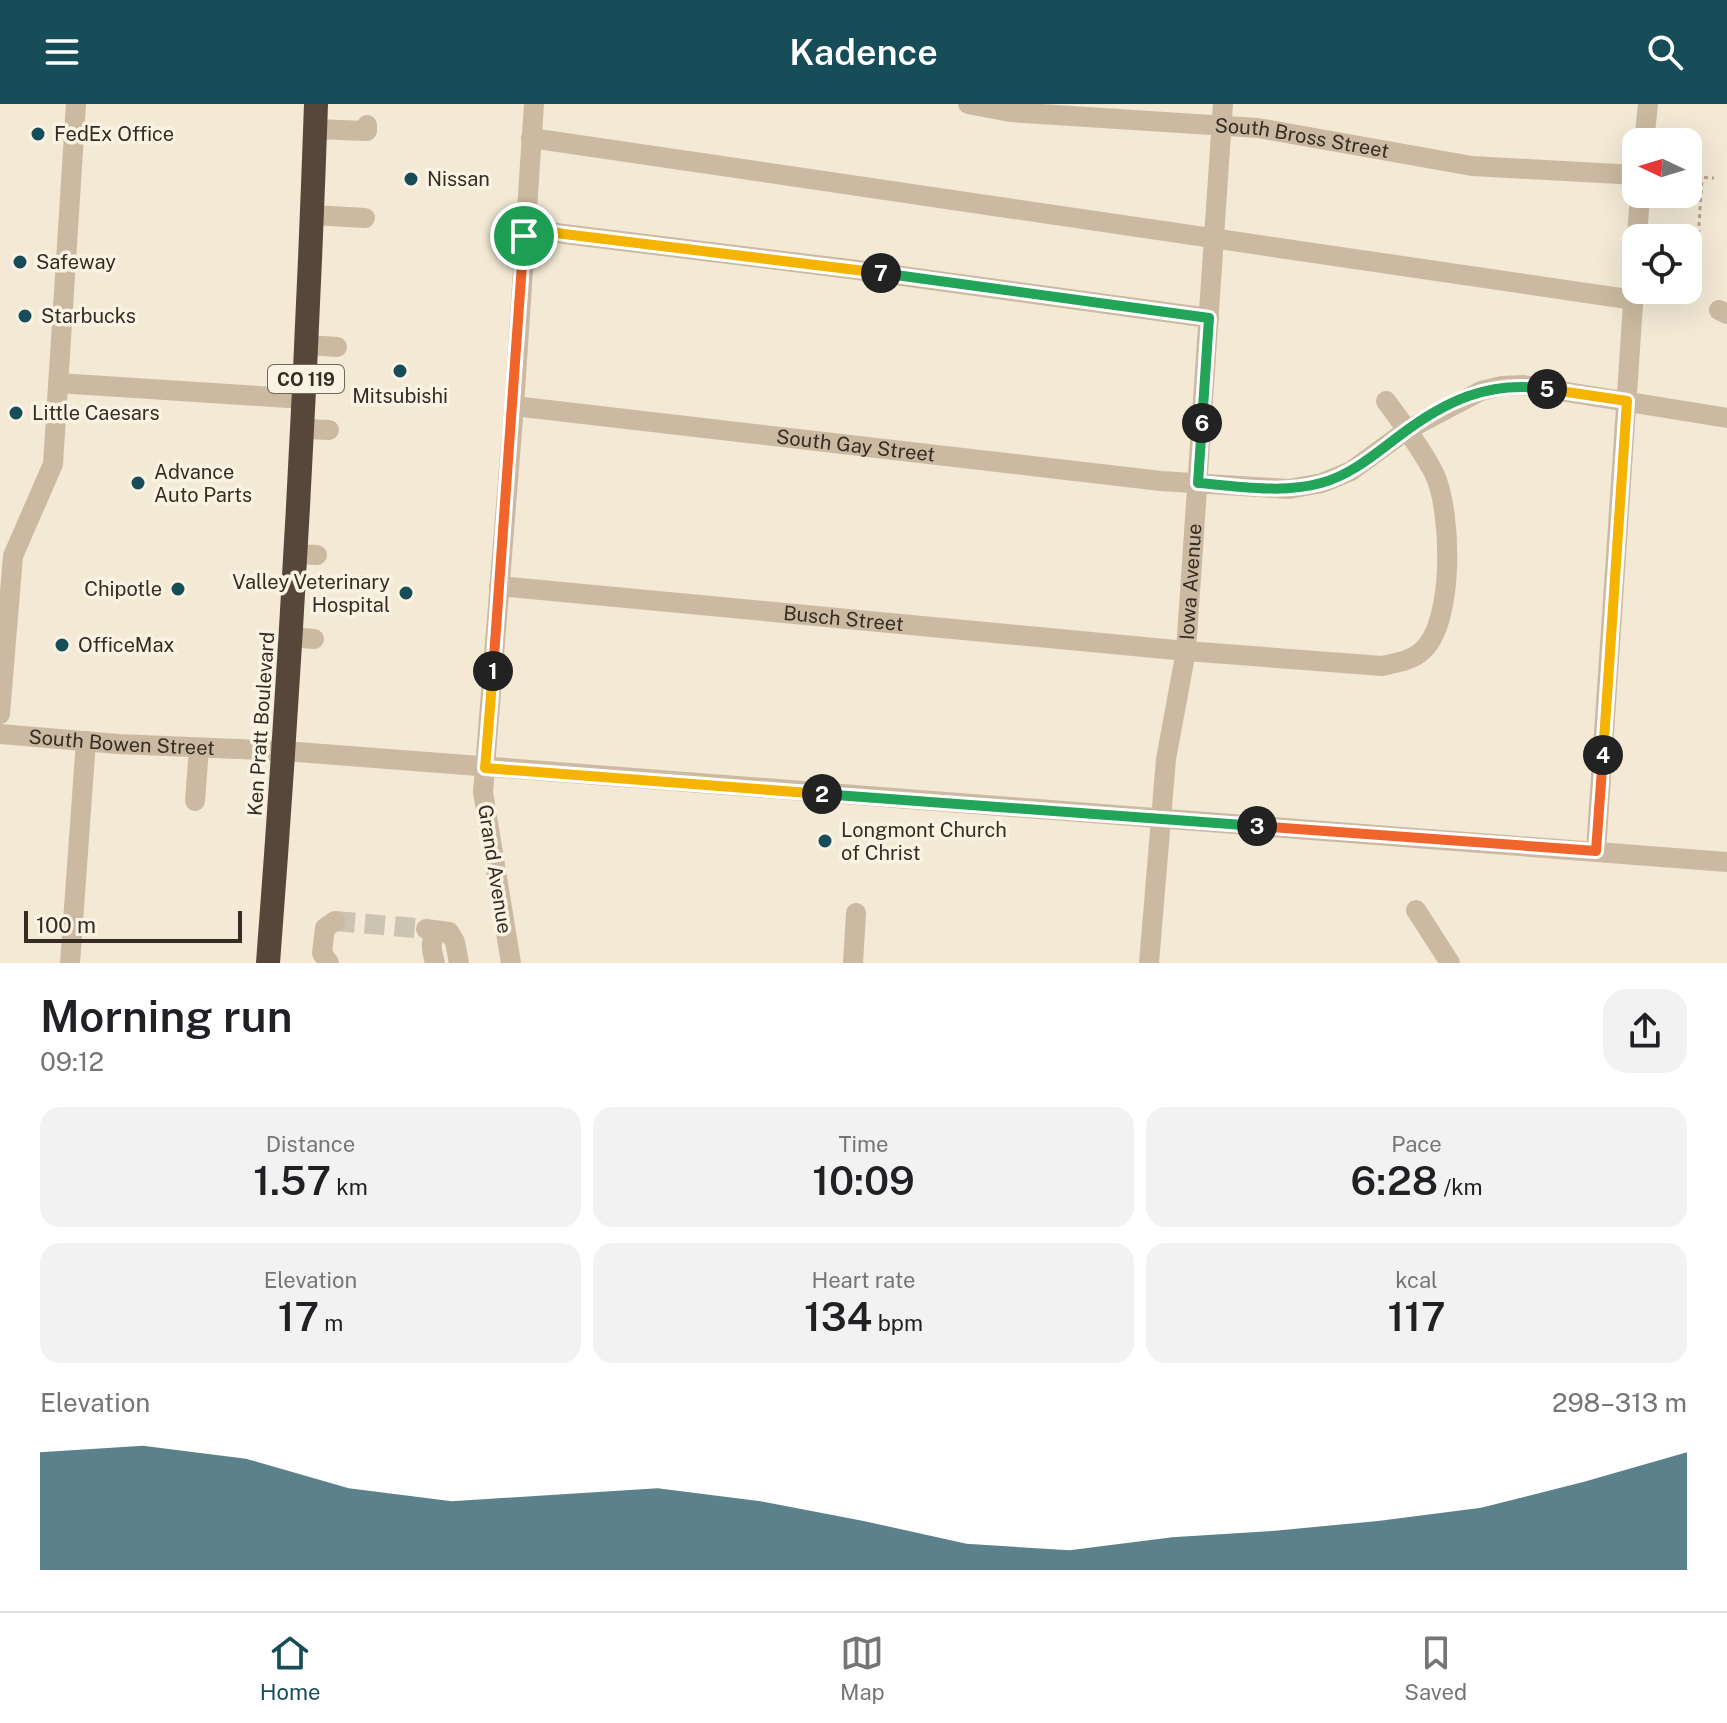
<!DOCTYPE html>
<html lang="en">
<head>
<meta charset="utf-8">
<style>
	body { margin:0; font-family:"Public Sans",sans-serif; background:#f2f2f2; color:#202124; height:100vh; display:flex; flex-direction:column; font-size:30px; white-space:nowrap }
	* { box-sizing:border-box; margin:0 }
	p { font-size:26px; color:#757577 }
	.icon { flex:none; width:44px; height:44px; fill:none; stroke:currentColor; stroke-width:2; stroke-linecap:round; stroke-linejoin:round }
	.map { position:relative; height:859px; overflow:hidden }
	.drawer { display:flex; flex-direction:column; background:#fff; flex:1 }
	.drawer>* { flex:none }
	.needle { width:52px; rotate:274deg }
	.buttons { position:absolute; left:1622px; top:24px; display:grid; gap:16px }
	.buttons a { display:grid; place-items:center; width:80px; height:80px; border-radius:16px; background:#fff; box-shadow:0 8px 32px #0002; font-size:40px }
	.scale { position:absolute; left:24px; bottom:20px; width:218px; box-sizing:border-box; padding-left:8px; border:4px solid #352c24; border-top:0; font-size:22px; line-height:28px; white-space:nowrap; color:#352c24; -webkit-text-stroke:6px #faf2e2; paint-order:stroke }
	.pin { position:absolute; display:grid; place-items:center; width:68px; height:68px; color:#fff; margin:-34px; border:4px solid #fff; border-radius:50%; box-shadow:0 2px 8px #0007 }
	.km { position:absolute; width:40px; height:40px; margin:-20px; border-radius:50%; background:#222; color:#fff; font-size:22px; line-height:40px; text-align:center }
	.round { display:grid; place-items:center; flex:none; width:84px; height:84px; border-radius:24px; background:#f2f2f2 }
	.summary { display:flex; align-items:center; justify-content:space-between; height:136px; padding:0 40px }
	h1 { font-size:44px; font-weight:600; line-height:60px }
	.metrics { display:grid; grid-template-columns:repeat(3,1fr); gap:12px; height:136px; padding:8px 40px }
	.metrics div { display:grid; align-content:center; border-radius:20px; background:#f2f2f2; text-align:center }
	.metrics b { font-size:40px; font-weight:600 }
	.metrics small { font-size:22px; font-weight:400 }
	.metrics p { font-size:22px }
	.chart { height:224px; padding:16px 40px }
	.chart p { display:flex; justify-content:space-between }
	.chart svg { width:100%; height:144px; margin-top:8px; fill:#174c59; opacity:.7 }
	header { display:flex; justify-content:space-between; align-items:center; height:104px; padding:0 40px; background:#174c59; color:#fff; font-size:36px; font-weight:600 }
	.tab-bar { display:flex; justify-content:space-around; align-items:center; height:112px; border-top:2px solid #e0e0e0; background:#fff; font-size:22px; color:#757577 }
	.tab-bar a { display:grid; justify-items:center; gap:4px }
	.tab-bar .active { color:#174c59 }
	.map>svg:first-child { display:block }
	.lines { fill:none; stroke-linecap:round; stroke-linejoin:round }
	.minor-tunnel { stroke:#cdc3b2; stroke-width:20; stroke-dasharray:20 10; stroke-linecap:butt }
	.path { stroke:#b7a48b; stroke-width:3; stroke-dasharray:4 4; stroke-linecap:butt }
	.minor { stroke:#cbbaa1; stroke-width:20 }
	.highway { stroke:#57473b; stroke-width:24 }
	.split-1-casing { stroke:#fff; stroke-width:16 }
	.split-2-casing { stroke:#fff; stroke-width:16 }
	.split-3-casing { stroke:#fff; stroke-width:16 }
	.split-4-casing { stroke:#fff; stroke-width:16 }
	.split-5-casing { stroke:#fff; stroke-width:16 }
	.split-6-casing { stroke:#fff; stroke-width:16 }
	.split-7-casing { stroke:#fff; stroke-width:16 }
	.split-8-casing { stroke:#fff; stroke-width:16 }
	.split-1 { stroke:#f0652b; stroke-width:10 }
	.split-2 { stroke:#f5b400; stroke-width:10 }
	.split-3 { stroke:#22a559; stroke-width:10 }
	.split-4 { stroke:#f0652b; stroke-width:10 }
	.split-5 { stroke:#f5b400; stroke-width:10 }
	.split-6 { stroke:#22a559; stroke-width:10 }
	.split-7 { stroke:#22a559; stroke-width:10 }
	.split-8 { stroke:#f5b400; stroke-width:10 }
	.poi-dot { fill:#174c59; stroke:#faf2e2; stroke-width:3 }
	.labels { text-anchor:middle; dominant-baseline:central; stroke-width:7; stroke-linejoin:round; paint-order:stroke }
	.shield { fill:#faf2e2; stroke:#70675d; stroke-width:2 }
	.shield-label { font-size:18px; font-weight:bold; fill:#352c24 }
	.poi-label { font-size:20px; fill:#352c24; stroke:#faf2e2; text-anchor:start }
	.street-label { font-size:20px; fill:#352c24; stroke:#faf2e2 }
</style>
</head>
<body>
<header><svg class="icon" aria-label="menu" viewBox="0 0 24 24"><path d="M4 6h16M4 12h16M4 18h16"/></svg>Kadence<svg class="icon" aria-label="search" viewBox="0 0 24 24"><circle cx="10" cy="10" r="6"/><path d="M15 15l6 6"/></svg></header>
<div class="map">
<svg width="1727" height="859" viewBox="0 0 1727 859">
	<rect width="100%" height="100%" fill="#f3e9d5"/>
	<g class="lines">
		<path class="minor-tunnel" d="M335 817 426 825"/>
		<path class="path" d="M1688 73 1714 74
			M1698 138 1702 74"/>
		<g class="minor">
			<path id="s1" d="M968 0 1010 8 1258 24 1472 62 1636 71"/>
			<path d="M315 25 367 27V21"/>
			<path d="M531 34 1634 196"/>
			<path d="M1644 38 1648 0"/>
			<path d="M312 111 365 114"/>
			<path d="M525 123 564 130 858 166 1209 214"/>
			<path d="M1637 134 1640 90"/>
			<path d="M1719 206 1727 210"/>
			<path d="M308 241 337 243"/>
			<path d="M58 279 304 295"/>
			<path id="s2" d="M514 302 1161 377 1289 385 1322 379 1351 367 1407 326 1481 287 1502 282 1524 281 1727 314"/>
			<path d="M303 325 329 326"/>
			<path d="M295 450 317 451"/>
			<path id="s3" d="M499 482 1186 547 1382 562C1395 559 1411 557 1422 547 1455 519 1452 406 1434 369 1421 344 1403 320 1386 297"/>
			<path d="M290 533 314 535"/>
			<path d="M0 610 13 452 53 360 76 0"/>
			<path id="s4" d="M0 630 118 640 284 647 1727 758"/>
			<path d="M195 697 199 644"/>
			<path d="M1596 747 1636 156"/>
			<path d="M1416 806 1450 859"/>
			<path d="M426 825 449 828 455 838 459 859"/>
			<path d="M70 859 86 637"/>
			<path d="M329 859 322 849 325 824 335 817"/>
			<path d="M435 859C432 847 428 836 439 827"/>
			<path d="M511 859 483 688 514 302 534 0"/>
			<path d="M853 859 856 809"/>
			<path id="s5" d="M1149 859 1166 655 1186 547 1223 0"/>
		</g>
		<path class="highway" d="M268 859C290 573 306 287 316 0"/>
	</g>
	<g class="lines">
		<defs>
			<path id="split-1" d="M493 567 524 132"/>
			<path id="split-2" d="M493 567 485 664 822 690"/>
			<path id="split-3" d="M822 690 1257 722"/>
			<path id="split-4" d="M1257 722 1596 747 1603 651"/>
			<path id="split-5" d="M1547 285 1627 297 1603 651"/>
			<path id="split-6" d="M1202 319 1198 379C1238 382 1282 390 1321 379 1351 371 1375 350 1399 332 1445 297 1489 276 1547 285"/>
			<path id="split-7" d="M881 169 1209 214 1202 319"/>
			<path id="split-8" d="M524 132 525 123 564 130 881 169"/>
		</defs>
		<use href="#split-1" class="split-1-casing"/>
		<use href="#split-2" class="split-2-casing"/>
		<use href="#split-3" class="split-3-casing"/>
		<use href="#split-4" class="split-4-casing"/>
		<use href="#split-5" class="split-5-casing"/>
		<use href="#split-6" class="split-6-casing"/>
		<use href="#split-7" class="split-7-casing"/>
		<use href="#split-8" class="split-8-casing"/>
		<use href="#split-1" class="split-1"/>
		<use href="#split-2" class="split-2"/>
		<use href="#split-3" class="split-3"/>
		<use href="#split-4" class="split-4"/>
		<use href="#split-5" class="split-5"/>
		<use href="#split-6" class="split-6"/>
		<use href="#split-7" class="split-7"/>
		<use href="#split-8" class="split-8"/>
	</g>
	<g class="poi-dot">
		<circle cx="38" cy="30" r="8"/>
		<circle cx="411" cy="75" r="8"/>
		<circle cx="20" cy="158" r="8"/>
		<circle cx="25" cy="212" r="8"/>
		<circle cx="400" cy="267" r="8"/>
		<circle cx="16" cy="309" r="8"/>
		<circle cx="138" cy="379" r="8"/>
		<circle cx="178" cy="485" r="8"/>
		<circle cx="406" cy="489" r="8"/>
		<circle cx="62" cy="541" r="8"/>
		<circle cx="825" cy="737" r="8"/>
	</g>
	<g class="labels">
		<rect class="shield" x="268" y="261" width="76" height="28" rx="6"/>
		<g class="shield-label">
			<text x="306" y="275">CO 119</text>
		</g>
		<g class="poi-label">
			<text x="54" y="30">FedEx Office</text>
			<text x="427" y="75">Nissan</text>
			<text x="36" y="158">Safeway</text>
			<text x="41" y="212">Starbucks</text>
			<text x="400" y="292" text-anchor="middle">Mitsubishi</text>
			<text x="32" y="309">Little Caesars</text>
			<text x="154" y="368">Advance<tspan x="154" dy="23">Auto Parts</tspan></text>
			<text x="390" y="478" text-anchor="end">Valley Veterinary<tspan x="390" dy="23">Hospital</tspan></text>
			<text x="162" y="485" text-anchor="end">Chipotle</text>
			<text x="78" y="541">OfficeMax</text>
			<text x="841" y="726">Longmont Church<tspan x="841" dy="23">of Christ</tspan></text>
		</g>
		<g class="street-label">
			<text stroke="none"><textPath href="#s1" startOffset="336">South Bross Street</textPath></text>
			<text stroke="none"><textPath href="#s2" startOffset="344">South Gay Street</textPath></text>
			<text stroke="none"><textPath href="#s5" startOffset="384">Iowa Avenue</textPath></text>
			<text stroke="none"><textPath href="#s3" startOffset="346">Busch Street</textPath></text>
			<text transform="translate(261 620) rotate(-86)">Ken Pratt Boulevard</text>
			<text stroke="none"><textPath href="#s4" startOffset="122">South Bowen Street</textPath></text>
			<text transform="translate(495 765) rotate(81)">Grand Avenue</text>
		</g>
	</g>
</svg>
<div class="buttons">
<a><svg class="needle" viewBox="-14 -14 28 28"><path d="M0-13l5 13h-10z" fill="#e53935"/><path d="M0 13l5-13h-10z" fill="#757577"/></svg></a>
<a><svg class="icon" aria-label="locate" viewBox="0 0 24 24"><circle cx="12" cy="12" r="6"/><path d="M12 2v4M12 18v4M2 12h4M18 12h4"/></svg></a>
</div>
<div class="scale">100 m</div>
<div class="pin" style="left:524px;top:132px;background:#1e9e55"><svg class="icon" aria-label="arrive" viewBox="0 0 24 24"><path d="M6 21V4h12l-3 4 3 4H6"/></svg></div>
<b class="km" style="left:493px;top:567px">1</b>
<b class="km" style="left:822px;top:690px">2</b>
<b class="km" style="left:1257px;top:722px">3</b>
<b class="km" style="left:1603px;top:651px">4</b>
<b class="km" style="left:1547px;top:285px">5</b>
<b class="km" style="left:1202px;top:319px">6</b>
<b class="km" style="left:881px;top:169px">7</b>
</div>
<section class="drawer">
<div class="summary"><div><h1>Morning run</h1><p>09:12</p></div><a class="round"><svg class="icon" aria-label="share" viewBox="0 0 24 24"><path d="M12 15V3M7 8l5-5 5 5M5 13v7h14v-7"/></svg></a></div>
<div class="metrics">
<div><p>Distance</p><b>1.57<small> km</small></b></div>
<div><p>Time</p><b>10:09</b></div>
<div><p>Pace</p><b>6:28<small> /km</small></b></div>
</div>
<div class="metrics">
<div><p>Elevation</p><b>17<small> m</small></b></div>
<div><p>Heart rate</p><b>134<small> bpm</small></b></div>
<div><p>kcal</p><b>117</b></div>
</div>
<div class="chart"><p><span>Elevation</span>298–313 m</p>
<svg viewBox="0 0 160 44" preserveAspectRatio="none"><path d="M0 44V8L10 6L20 10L30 19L40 23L50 21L60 19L70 23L80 29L90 36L100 38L110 34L120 32L130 29L140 25L150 17L160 8V44z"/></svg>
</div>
</section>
<nav class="tab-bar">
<a class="active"><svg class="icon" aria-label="home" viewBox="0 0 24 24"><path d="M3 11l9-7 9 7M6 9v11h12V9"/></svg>Home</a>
<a><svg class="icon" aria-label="map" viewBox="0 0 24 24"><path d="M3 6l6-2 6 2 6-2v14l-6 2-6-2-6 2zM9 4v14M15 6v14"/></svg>Map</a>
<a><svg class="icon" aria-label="saved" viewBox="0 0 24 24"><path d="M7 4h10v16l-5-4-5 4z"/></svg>Saved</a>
</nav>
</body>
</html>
